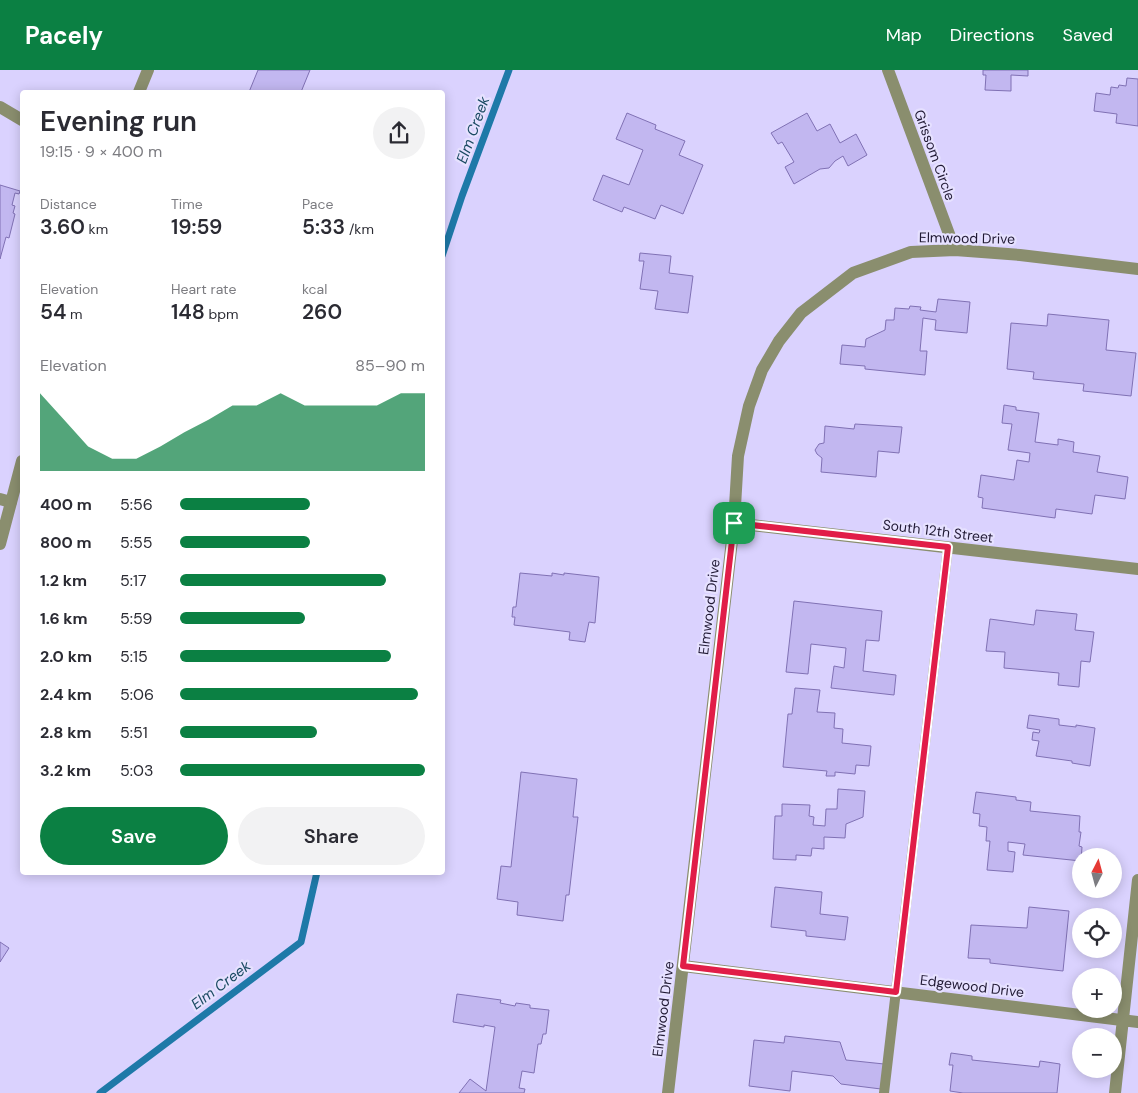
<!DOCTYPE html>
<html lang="en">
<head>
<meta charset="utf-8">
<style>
	body { margin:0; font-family:"DM Sans",sans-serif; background:#f2f2f3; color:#2b2b33; height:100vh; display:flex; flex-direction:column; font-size:19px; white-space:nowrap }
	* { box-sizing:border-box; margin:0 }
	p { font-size:16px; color:#7c7c81 }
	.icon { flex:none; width:28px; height:28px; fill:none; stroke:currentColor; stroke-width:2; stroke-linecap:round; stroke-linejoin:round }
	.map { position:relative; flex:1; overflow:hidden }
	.sheet { position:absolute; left:20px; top:20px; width:425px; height:785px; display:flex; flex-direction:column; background:#fff; border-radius:5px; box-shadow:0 2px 12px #0003 }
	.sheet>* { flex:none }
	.needle { width:32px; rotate:6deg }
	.controls { position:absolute; left:1072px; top:778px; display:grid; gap:10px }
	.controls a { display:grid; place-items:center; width:50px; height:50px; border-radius:50%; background:#fff; box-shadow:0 2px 12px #0003; font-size:25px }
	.pin { position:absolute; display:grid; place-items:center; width:42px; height:42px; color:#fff; margin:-21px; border-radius:10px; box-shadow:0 2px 8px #0006 }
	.round { display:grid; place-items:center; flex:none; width:52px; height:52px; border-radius:26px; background:#f2f2f3 }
	.headline { display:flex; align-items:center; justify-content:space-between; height:85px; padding:0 20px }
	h1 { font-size:28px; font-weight:600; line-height:38px }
	.stats { display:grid; grid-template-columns:repeat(3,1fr); gap:8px; height:85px; padding:5px 20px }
	.stats div { display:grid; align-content:center }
	.stats b { font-size:21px; font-weight:600 }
	.stats small { font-size:14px; font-weight:400 }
	.stats p { font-size:14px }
	.chart { height:140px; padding:10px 20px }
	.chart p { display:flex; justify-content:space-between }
	.chart svg { width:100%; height:90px; margin-top:5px; fill:#0b8043; opacity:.7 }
	.action { display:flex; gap:10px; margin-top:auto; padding:10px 20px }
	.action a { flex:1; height:58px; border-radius:30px; background:#0b8043; color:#fff; font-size:20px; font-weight:600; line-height:58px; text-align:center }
	.action a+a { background:#f2f2f3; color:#2b2b33 }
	ul { padding:0 20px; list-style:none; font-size:16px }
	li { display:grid; grid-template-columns:80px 60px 1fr; align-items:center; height:38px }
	li i { height:12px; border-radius:6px; background:#0b8043 }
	header { display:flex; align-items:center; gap:30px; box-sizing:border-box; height:70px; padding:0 25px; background:#0b8043; color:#fff }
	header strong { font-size:24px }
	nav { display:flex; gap:28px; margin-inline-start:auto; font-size:18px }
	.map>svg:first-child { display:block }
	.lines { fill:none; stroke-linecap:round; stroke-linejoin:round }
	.stream { stroke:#1e79a8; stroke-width:7 }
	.building { fill:#c2b7f0; stroke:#8071b4 }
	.service { stroke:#8a8e6e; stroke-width:10 }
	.minor { stroke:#8a8e6e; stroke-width:12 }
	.tertiary { stroke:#8a8e6e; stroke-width:12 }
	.route-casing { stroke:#fff; stroke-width:10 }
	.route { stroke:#e11d48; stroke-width:6 }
	.labels { text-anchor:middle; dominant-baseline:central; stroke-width:4.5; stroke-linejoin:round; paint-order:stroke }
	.street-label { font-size:14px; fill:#201934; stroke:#e6e1ff }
	.water-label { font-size:15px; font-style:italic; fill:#1a4a62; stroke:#e6e1ff }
</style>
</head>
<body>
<header>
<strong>Pacely</strong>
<nav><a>Map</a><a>Directions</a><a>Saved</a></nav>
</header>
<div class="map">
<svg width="1138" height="1023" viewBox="0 0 1138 1023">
	<rect width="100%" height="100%" fill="#dad2fe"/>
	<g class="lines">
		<path class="stream" d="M442 186 462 126 509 0
			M100 1023 301 872 317 802"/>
	</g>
	<path class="building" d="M258 0H310L301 22H249Z
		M983 0H1028V6L1011 5V21L985 20 986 5H983Z
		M1127 8 1138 9V56L1116 53 1117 44 1094 41 1096 23 1110 25 1111 17 1118 18 1119 15 1126 16Z
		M627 43 656 55 655 59 685 71 679 85 703 95 683 144 661 135 655 149 624 137 622 142 593 130 603 105 629 115 643 80 616 69Z
		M807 43 817 61 830 54 840 73 856 64 867 85 848 96 843 86 835 91 829 98 820 99 794 114 785 97 794 92 782 72 778 74 771 63Z
		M0 115 20 121 19 124 15 123 12 135 15 136 13 143 15 144 9 168 6 167 0 189Z
		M640 183 671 186 669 203 693 206 688 243 655 239 658 221 640 219 644 191H639Z
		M938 229 970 232 967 263 935 260 936 250 923 248 920 281H927L925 305 865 299V296L840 294 842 275 865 277 866 269 885 260 886 250H894L895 238 909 239 910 236 921 237 920 240 936 242Z
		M1048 244 1109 250 1106 280 1136 283 1131 326 1083 321 1084 314 1033 309 1034 302 1007 299 1011 253 1047 256Z
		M1004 335 1016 337V340L1039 343 1035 372 1058 375V369L1074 372 1073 382 1100 386 1097 402 1128 407 1125 429 1095 425 1092 444 1056 439 1055 448 982 438 983 428 978 427 981 405 1014 410 1017 390 1029 392 1030 383 1008 380 1012 354 1002 353Z
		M855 354 902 357 899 383 878 381 876 407 821 402 822 388 817 384 815 380 819 374 824 373 825 356 854 359Z
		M520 503 552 506V503L564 505V503L599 507 595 553 589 552 585 572 569 570 570 562 514 555 515 547H512L513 537H516Z
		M794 531 882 541 879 571 866 570 863 601 896 605 894 625 831 618 834 596 844 598 846 578 811 574 808 604 786 602Z
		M1036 540 1077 544 1075 560 1094 562 1090 592 1081 591 1079 617 1058 615 1059 603 1004 598 1005 582 986 581 990 549 1034 555Z
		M795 618 820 620 817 642 835 643 834 658 843 659 842 673 871 676 869 696 856 695 855 704 835 702V706H826L827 701 783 697 788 644H792Z
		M1029 645 1059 649V655L1076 657V655L1095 658 1090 696 1072 693V691L1036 686 1039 671 1032 670 1033 662 1039 663 1040 660 1027 658Z
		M521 702 577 709 573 747H578L569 825H566L563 851 517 845 518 832 497 829 501 796 511 797Z
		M838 719 865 721 863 747 846 754 845 768 824 767V779L812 778 811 786 796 785V790L773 789 775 746H782V734L810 735 809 746 814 747 813 755 825 756 826 739H837Z
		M976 722 1016 727V730L1031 732 1030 741 1080 746 1079 762H1081L1079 776 1082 777 1081 791 1023 785 1025 774 1008 772V781L1015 782 1013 802 987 800 990 771H986L987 757 979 756 980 744 973 743Z
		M775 817 822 822 820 844 848 847 845 870 806 866V861L771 857Z
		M1029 837 1069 841 1063 901 990 893V889L968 888 971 855 1027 858Z
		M0 872 9 878 0 892Z
		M457 924 501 930 500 933 515 936 516 933 530 935V938L549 940 546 964H543L541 974H538L534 1003 522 1001 519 1018 525 1019 524 1023H459L470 1009 486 1021 495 957 484 955V957L453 952Z
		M785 966 840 972 846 990 884 994 881 1019 841 1014 833 1006 792 1001 790 1021 749 1016 754 970 784 973Z
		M951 983 972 986V990L1039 997 1040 991 1060 994 1057 1023H963L950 1021 953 995H949Z"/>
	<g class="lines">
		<path class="service" d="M884 1023 948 477"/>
		<path class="minor" d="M888 0 955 180
			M0 37 22 50
			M0 429 11 432
			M734 453 1138 499
			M683 896 1138 952
			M668 1023 734 453 738 386 749 336 762 300 779 271 801 243 853 203 911 182 955 180 1020 185 1138 199
			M1115 1023 1138 810"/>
		<path class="tertiary" d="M139 22 148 0
			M0 474 22 391"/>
	</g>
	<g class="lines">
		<defs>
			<path id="route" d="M734 453 948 477 896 922 683 896Z"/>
		</defs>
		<use href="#route" class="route-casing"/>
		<use href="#route" class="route"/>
	</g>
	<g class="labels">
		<g class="street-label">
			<text transform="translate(935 85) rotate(70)">Grissom Circle</text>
			<text transform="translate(967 168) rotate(1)">Elmwood Drive</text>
			<text transform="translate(938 461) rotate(7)">South 12th Street</text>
			<text transform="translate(709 537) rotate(-83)">Elmwood Drive</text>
			<text transform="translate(972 916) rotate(7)">Edgewood Drive</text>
			<text transform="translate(663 939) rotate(-83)">Elmwood Drive</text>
		</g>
		<g class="water-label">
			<text transform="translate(473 60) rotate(-70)">Elm Creek</text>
			<text transform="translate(221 915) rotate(-37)">Elm Creek</text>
		</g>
	</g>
</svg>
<div class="controls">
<a><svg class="needle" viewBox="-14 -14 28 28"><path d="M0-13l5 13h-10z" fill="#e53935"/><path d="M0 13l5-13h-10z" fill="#7c7c81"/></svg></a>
<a><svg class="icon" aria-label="locate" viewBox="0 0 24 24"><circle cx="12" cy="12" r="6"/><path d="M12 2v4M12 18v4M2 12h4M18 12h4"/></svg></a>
<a>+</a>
<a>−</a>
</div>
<div class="pin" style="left:734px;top:453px;background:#1e9e55"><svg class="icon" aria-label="arrive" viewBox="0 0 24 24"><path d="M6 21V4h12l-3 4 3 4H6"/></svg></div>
<section class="sheet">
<div class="headline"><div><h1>Evening run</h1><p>19:15 · 9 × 400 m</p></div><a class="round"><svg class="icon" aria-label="share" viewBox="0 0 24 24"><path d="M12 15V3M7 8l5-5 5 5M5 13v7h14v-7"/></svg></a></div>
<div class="stats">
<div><p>Distance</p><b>3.60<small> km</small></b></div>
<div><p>Time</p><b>19:59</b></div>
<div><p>Pace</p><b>5:33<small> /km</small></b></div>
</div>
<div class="stats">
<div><p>Elevation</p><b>54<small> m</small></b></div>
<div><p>Heart rate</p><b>148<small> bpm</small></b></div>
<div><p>kcal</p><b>260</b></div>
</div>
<div class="chart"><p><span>Elevation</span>85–90 m</p>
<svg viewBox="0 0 160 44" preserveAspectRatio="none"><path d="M0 44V6L10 19L20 32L30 38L40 38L50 32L60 25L70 19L80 12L90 12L100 6L110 12L120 12L130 12L140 12L150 6L160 6V44z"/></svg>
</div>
<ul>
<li><b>400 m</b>5:56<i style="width:53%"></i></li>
<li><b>800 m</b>5:55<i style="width:53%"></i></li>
<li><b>1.2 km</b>5:17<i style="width:84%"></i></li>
<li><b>1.6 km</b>5:59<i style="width:51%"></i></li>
<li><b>2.0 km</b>5:15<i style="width:86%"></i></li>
<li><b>2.4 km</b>5:06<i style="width:97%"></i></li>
<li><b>2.8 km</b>5:51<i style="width:56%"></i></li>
<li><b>3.2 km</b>5:03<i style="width:100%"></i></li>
</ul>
<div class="action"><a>Save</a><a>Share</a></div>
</section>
</div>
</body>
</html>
